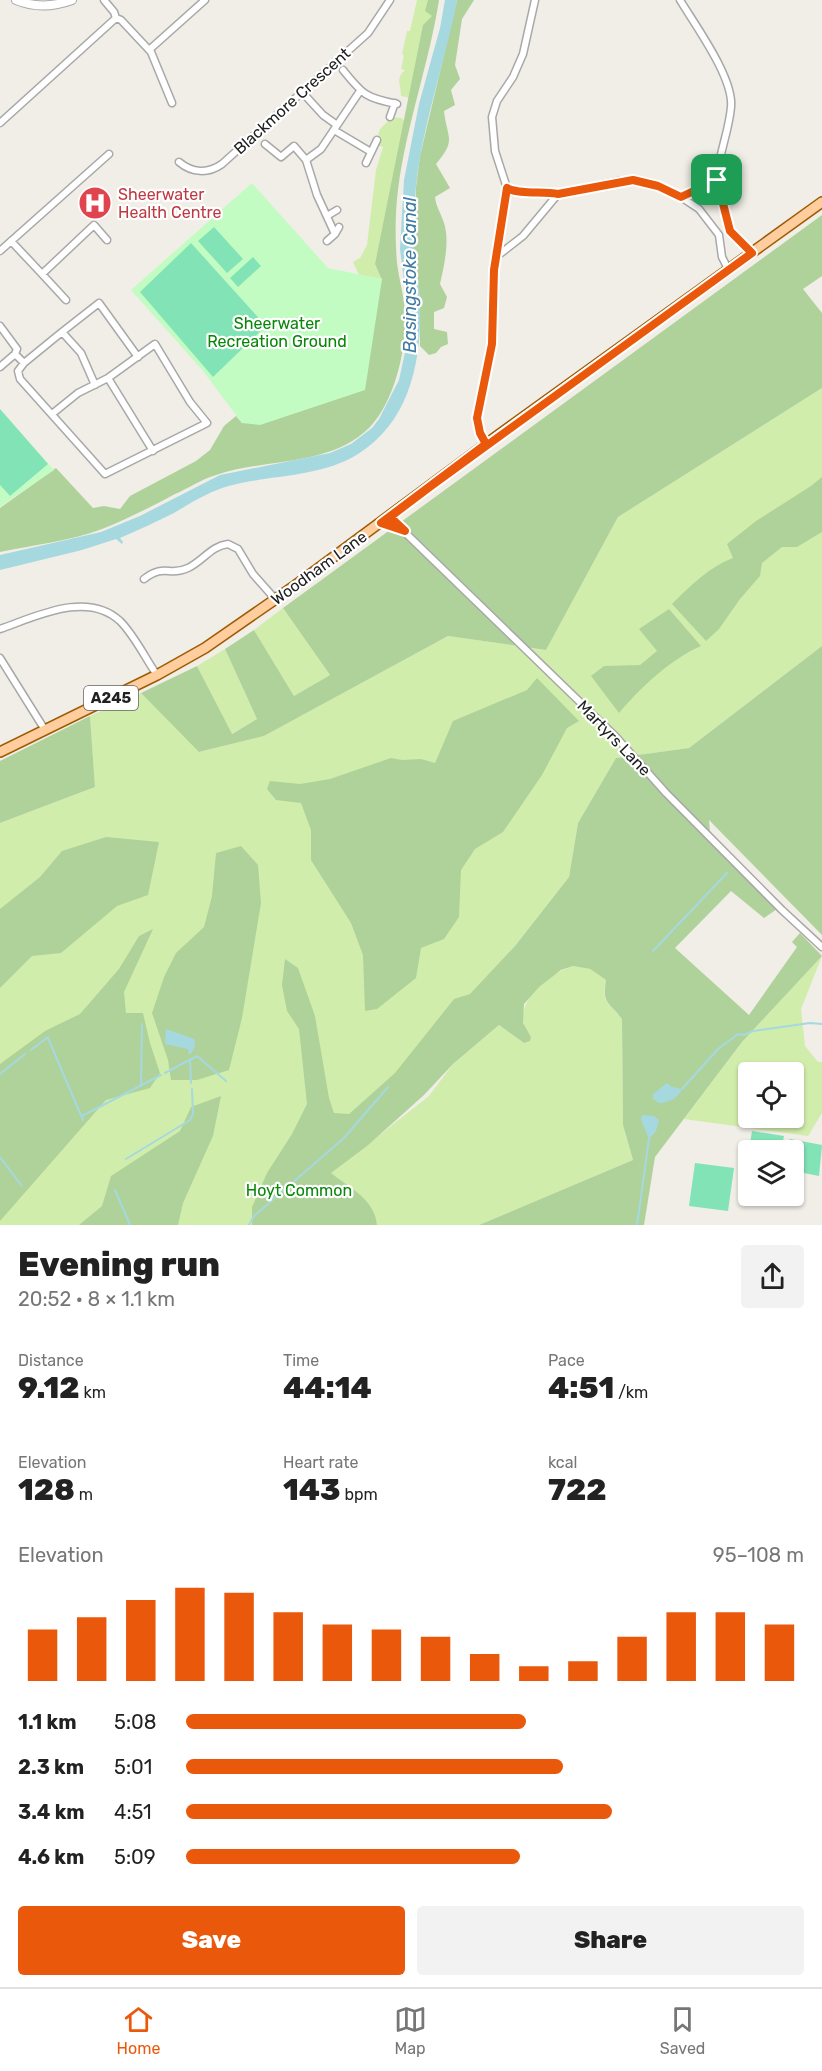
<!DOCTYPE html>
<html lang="en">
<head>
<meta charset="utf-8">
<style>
	body { margin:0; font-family:Rubik,sans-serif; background:#f2f2f2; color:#222; height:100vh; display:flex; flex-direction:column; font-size:22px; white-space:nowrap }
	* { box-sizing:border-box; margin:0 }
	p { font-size:20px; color:#767676 }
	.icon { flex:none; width:33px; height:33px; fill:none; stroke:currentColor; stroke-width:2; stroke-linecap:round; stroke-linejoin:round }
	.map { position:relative; height:1225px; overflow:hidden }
	.sheet { display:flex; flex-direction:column; background:#fff; flex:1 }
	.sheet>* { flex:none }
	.tools { position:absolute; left:738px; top:1062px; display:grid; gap:12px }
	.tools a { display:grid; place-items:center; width:66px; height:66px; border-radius:6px; background:#fff; box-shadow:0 2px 4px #0004; font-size:30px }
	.pin { position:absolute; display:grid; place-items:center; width:51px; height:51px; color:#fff; margin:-26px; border-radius:12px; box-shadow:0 3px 9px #0006 }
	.round { display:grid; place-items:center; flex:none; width:63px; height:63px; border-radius:6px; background:#f2f2f2 }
	.overview { display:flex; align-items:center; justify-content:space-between; height:102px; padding:0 18px }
	h1 { font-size:33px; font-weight:800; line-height:45px }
	.figures { display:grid; grid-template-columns:repeat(3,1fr); gap:9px; height:102px; padding:6px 18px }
	.figures div { display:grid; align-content:center }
	.figures b { font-size:30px; font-weight:800 }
	.figures small { font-size:16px; font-weight:400 }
	.figures p { font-size:16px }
	.chart { height:168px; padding:12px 18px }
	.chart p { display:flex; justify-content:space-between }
	.chart svg { width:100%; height:108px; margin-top:6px; stroke:#ea580c; stroke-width:6 }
	.cta { display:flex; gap:12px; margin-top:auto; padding:12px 18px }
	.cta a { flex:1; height:69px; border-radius:6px; background:#ea580c; color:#fff; font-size:24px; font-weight:800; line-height:69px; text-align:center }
	.cta a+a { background:#f2f2f2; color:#222 }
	ul { padding:0 18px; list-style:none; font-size:20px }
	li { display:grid; grid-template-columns:96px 72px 1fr; align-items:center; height:45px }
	li i { height:15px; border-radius:8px; background:#ea580c }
	.tabs { display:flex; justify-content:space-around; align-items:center; height:84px; border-top:2px solid #e0e0e0; background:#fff; font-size:16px; color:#767676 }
	.tabs a { display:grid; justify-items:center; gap:3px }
	.tabs .current { color:#ea580c }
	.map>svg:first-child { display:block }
	.grass { fill:#d1edab; fill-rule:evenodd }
	.forest { fill:#afd29a }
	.park { fill:#c3fcc3 }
	.pitch { fill:#82e3b6 }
	.water { fill:#a6d8e0 }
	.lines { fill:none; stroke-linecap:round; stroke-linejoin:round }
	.stream { stroke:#a6d8e0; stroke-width:2 }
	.minor-casing { stroke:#a8a8a8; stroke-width:9 }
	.tertiary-casing { stroke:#a8a8a8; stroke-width:10 }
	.primary-casing { stroke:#9d5c00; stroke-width:12 }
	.minor { stroke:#fff; stroke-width:6 }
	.tertiary { stroke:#fff; stroke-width:8 }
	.primary { stroke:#ffcd9e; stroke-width:9 }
	.route-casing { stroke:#fff; stroke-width:12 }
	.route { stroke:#ea580c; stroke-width:8 }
	.labels { text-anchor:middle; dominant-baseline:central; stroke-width:4.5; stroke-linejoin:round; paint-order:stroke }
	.shield { fill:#fff; stroke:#646464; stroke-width:1.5 }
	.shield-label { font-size:15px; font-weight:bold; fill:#212121 }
	.street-label { font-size:16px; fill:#212121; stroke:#fff }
	.health-label { font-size:16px; fill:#be3a42; stroke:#fff; text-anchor:start }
	.park-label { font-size:16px; fill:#078608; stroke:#fff }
	.water-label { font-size:18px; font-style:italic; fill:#427ba5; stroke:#fff }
</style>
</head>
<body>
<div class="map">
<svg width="822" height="1225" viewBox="0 0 822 1225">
	<rect width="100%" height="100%" fill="#f1ede7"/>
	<path class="grass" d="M417 0H439L416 99 401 96C401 84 395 79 405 70L401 69 404 55 402 54 407 31H410Z
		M392 117 401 118 405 121 375 264 382 279 359 275 353 262 360 258 367 245 376 170 383 147 378 145 382 138 378 135 380 129Z
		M822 388V646L689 748 616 758 578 823 569 877 515 946 257 1225H0V823L95 787 90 716 141 693 200 752 264 736 448 636 546 650 618 517Z
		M283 608 330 675 294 696 254 630Z
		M225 649 257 719 231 734 197 666Z
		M822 956 801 1009 805 1046 818 1062H822V1113L808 1136 684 1119 742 1042ZM748 1072H794V1118H748Z
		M573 966 590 969 606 980C601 1005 609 1001 622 1019L623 1125 633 1160 479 1225H377L376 1220 331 1173 429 1096 453 1064 499 1025 524 1043 531 1037C528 1032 523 1026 523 1021 521 995 551 973 573 966Z"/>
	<path class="forest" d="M428 0H439C429 64 406 126 398 190 395 213 395 239 397 263 399 279 404 296 405 312 407 348 395 400 370 427 331 467 265 458 216 475 202 479 189 488 175 494 151 507 127 519 102 529 70 541 33 545 0 552V508L56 468 93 508 104 506 120 509 130 496 196 461 210 450 224 426 236 416 242 423 382 280 375 264 423 25 432 16 425 11Z
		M457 0H474L462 19 455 65 460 79 451 90 455 105 444 111C447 139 457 139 436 164L450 188 435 197C436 207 441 213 444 223 450 241 444 266 440 284L447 297 444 308 434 312V329L447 332 448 344 441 347 436 353 429 355 420 346V301L414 251 416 187 420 156Z
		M822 215V276L803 289 822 313V388L618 517 546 650 448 636 264 736 199 752 141 693 197 666 232 734 257 719 225 649 254 630 294 696 330 675 283 608Z
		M822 477V532L797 547H782L762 563 760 576 740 599 719 629 706 641 672 604C690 586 709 567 733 558L727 544 756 521 811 486Z
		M669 609 701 646C671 659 640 688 619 713L591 676 604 666 640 665 657 651 639 629Z
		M822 646V935L709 820 711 844 777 909 764 918 731 891 675 948 749 1015 797 947 792 942 800 933 822 956 742 1042 655 1157 644 1225H479L633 1160 623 1125 622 1019C609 1001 602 1005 606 980L590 969 573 966 561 970 539 987 524 1004 523 1023 531 1037 530 1041 524 1043 499 1025 453 1064 424 1095 367 1146 331 1173C348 1187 375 1199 377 1225H252V1207L267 1173 292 1134 307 1104 299 1029 287 1011 282 985 285 959 298 968 315 1016 329 1098 334 1113 349 1114 395 1073 454 999 470 994 515 946 569 877 578 823 616 758 689 748Z
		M537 678 579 721 567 728 542 775 503 832 475 849 461 870 459 917 444 939 421 948 416 978 377 1009 365 1011 363 955 351 923 311 860V830L301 803 276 800 267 789 270 781 300 784 330 779 391 758 402 760 421 759 435 763 453 721 527 690Z
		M90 716 95 787 0 823V761Z
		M106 837 159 842 148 895 117 906 61 953 32 956 0 988V909L40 877 62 851Z
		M241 846 258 865 261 903 242 1018 229 1070 197 1080H171L168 1060 152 1013 164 977 176 953 204 927 212 896 216 853Z
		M153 929 124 992 126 1013H143L150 1043 160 1073 150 1088 106 1100 0 1221V1064L45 1031 80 1014 119 969 139 936Z
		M221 1096 213 1136 183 1203 178 1225H79L102 1206 111 1176 180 1131 191 1107Z"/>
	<path class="park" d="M252 183 328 268 382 279 365 390 260 425 242 423 203 371 131 290Z
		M0 409 54 470 0 507Z"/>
	<path class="pitch" d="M214 227 243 259 227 273 198 241Z
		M191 243 266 326 213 377 140 292Z
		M253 257 261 266 238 287 230 278Z
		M0 409 48 464 10 496 0 485Z
		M752 1131 784 1136 781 1150H749Z
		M790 1139 822 1145 819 1176 794 1171V1150H787Z
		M695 1163 734 1168 728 1211 689 1206Z"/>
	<path class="water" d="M445 0H457C445 62 423 123 416 186 414 207 413 228 414 249 415 267 420 285 420 303 422 360 410 422 358 454 318 479 266 474 222 488 205 494 189 504 174 513 156 522 138 530 120 538L123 542 122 544 116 539 82 550 0 570V555L101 532 140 516 220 475 330 453 351 444 372 428 379 419 399 380 407 343V304L400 249 404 180 419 104 440 28Z
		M166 1029 194 1039C196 1046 195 1049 189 1055L188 1049 165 1044Z
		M667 1083 672 1087 682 1089C678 1098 668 1103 659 1103L653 1099V1094Z
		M642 1115 654 1116 659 1120 656 1131 649 1139 641 1120Z"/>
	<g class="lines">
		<path class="stream" d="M653 951 727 873
			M48 1038 83 1120
			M31 1050 48 1037
			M190 1059 191 1083
			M165 1073 197 1056 226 1081
			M0 1074 25 1054
			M141 1086 142 1024
			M682 1089 718 1049 738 1034 744 1035 753 1031 810 1023 822 1024
			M82 1116 161 1075
			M0 1157 22 1186
			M126 1159 190 1120 193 1114 192 1089
			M115 1190 130 1225
			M249 1225 254 1216 344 1138 388 1087
			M637 1225 649 1139"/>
		<defs>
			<path id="minor" d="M104 0 114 12 116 18 121 20 151 52 172 103
				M149 50 205 0
				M343 70C363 95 366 98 397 104
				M302 92 323 115 337 125
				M390 117 395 103
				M0 123 116 18
				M334 130 371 152
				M265 144 281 157 294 146 306 160 317 195 335 234
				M306 160 321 149 360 91
				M179 162C192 173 208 174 222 164L368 33 390 0
				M366 163 377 140
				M717 180 730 231 751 253
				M507 188C519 195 544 191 558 194
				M681 197 699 209 719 235 722 257 728 269
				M327 216 337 210
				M11 241 42 274
				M327 241 335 234 339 227
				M0 251 109 154
				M496 257 523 236 558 194 619 181 633 180 658 186 681 197 717 180C718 155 729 132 731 107 734 78 695 25 680 0
				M66 300 42 274 94 225 107 240
				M0 326 17 349 15 354 0 367
				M62 332 99 303 138 357
				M15 354 24 363 18 371 20 379 105 474 207 423 190 402 155 344 108 378 78 393 52 414
				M24 363 62 332 81 353 95 385
				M108 378 153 451
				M486 444 480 433 477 418 492 344 495 265 507 188 495 151 492 117 497 101 513 77 523 54 535 0
				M389 517 616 737 666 793 782 910 822 947
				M381 523 402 530
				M144 579C165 563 169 577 188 568 203 561 211 546 228 544L238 549 253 574 276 600
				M0 629C35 617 87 590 120 621 135 636 145 658 157 675
				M0 658 45 730"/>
			<path id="tertiary" d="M16 0C35 8 53 7 72 0"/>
			<path id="primary" d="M0 752 157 675 205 648 293 587 486 444 822 202"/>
		</defs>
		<use href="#minor" class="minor-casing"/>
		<use href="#tertiary" class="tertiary-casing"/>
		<use href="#primary" class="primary-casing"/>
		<use href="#minor" class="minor"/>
		<use href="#tertiary" class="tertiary"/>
		<use href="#primary" class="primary"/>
	</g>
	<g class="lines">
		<defs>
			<path id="route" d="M717 180 681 197 658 186 633 180 558 194C543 191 519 195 507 188L494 270 492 344 477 418 480 433 486 444 381 523 405 531 390 517 431 486 752 253 730 231 717 180"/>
		</defs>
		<use href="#route" class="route-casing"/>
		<use href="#route" class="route"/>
	</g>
	<defs>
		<symbol id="hospital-disc" viewBox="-11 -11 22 22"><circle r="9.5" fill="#e0444e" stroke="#fff"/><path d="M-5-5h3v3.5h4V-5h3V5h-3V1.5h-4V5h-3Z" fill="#fff"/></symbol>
	</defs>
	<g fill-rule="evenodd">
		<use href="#hospital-disc" x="76" y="184" width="38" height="38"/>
	</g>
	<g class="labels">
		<rect class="shield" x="84" y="686" width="54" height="24" rx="4.5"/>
		<g class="shield-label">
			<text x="111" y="698">A245</text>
		</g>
		<g class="street-label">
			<text transform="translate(292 101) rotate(-42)">Blackmore Crescent</text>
			<text transform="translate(319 568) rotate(-36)">Woodham Lane</text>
			<text transform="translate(614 738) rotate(46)">Martyrs Lane</text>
		</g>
		<g class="health-label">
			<text x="118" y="194">Sheerwater<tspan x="118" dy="18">Health Centre</tspan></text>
		</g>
		<g class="park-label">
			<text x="277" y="323">Sheerwater<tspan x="277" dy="18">Recreation Ground</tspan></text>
			<text x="299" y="1190">Hoyt Common</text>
		</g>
		<g class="water-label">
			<text transform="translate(410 275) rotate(-90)">Basingstoke Canal</text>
		</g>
	</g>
</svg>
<div class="tools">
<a><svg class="icon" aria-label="locate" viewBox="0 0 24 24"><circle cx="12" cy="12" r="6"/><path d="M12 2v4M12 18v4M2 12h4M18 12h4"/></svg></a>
<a><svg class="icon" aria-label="layers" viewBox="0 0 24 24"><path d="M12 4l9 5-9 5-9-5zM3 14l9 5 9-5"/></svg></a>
</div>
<div class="pin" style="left:717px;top:180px;background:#1e9e55"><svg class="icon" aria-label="arrive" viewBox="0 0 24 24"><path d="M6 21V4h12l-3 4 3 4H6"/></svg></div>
</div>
<section class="sheet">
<div class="overview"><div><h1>Evening run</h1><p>20:52 · 8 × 1.1 km</p></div><a class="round"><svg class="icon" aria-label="share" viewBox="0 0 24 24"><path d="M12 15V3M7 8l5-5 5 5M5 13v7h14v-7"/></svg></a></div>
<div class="figures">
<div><p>Distance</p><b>9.12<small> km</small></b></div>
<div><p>Time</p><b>44:14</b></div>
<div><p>Pace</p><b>4:51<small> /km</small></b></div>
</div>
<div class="figures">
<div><p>Elevation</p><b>128<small> m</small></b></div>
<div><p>Heart rate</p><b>143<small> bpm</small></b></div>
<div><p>kcal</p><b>722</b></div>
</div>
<div class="chart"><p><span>Elevation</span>95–108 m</p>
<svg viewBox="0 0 160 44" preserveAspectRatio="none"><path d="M5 44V23M15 44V18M25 44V11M35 44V6M45 44V8M55 44V16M65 44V21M75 44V23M85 44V26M95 44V33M105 44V38M115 44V36M125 44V26M135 44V16M145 44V16M155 44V21"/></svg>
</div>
<ul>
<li><b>1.1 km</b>5:08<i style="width:55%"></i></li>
<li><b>2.3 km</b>5:01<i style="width:61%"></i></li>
<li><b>3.4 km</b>4:51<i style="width:69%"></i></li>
<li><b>4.6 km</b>5:09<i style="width:54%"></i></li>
</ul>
<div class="cta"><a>Save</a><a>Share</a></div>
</section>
<nav class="tabs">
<a class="current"><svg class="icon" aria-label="home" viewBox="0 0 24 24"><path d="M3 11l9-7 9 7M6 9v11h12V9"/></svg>Home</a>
<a><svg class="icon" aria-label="map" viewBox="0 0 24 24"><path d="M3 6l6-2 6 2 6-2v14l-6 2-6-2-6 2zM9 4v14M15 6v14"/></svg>Map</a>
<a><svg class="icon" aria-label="saved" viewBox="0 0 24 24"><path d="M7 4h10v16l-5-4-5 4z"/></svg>Saved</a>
</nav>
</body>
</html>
